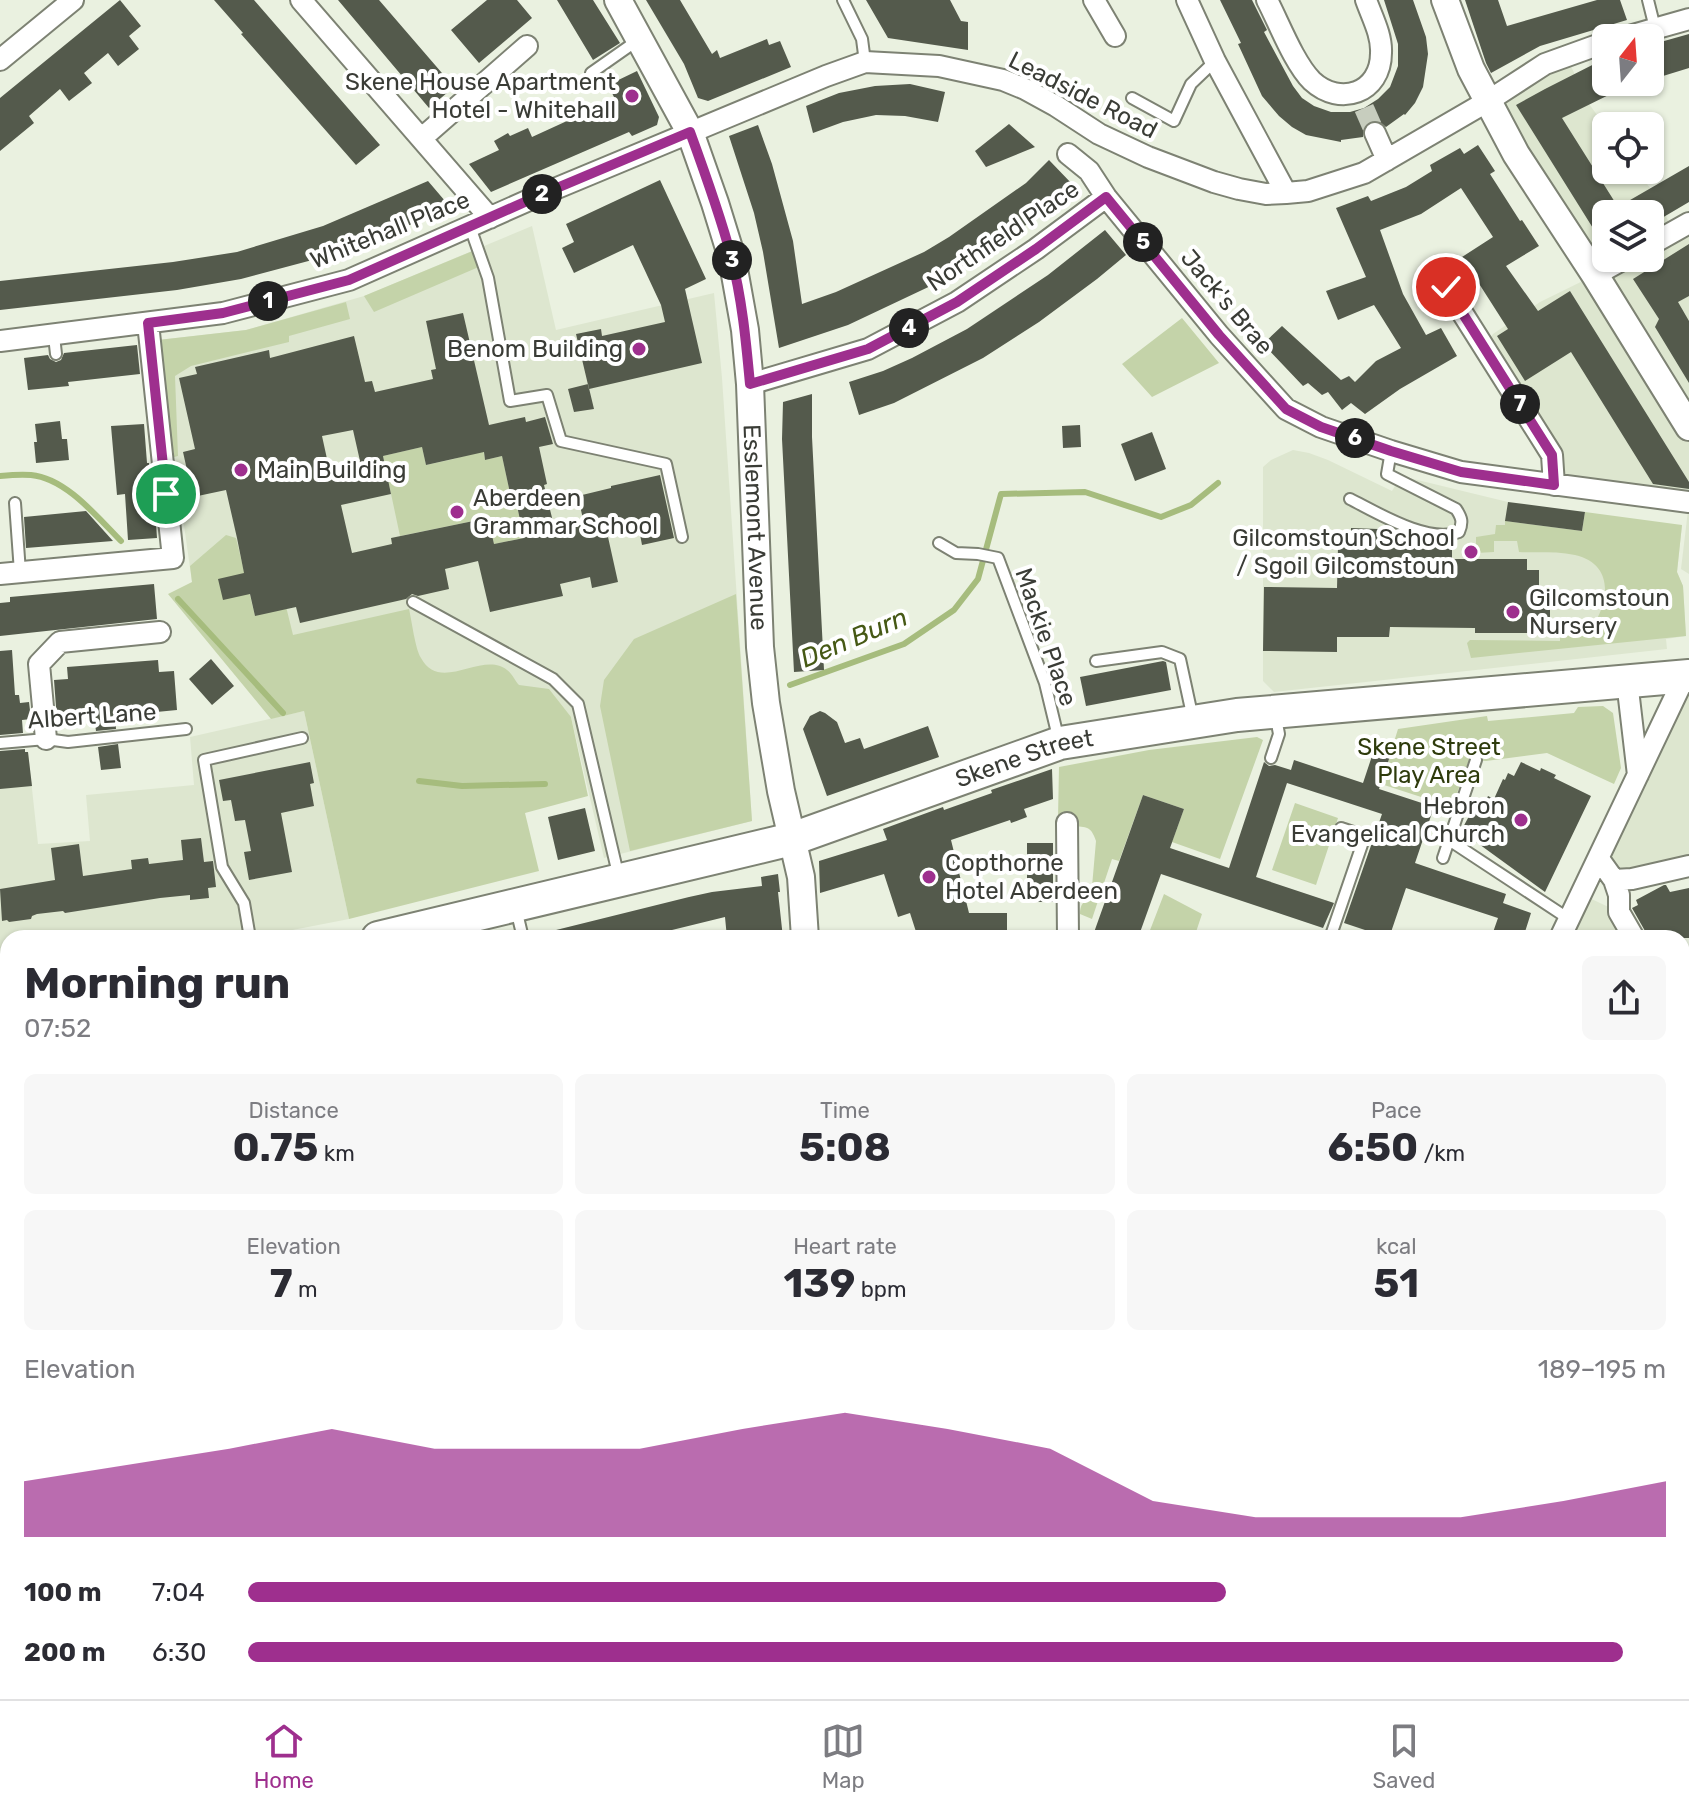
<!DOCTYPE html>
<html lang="en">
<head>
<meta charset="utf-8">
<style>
	body { margin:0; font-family:Rubik,sans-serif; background:#f7f7f7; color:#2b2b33; height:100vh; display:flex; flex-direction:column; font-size:30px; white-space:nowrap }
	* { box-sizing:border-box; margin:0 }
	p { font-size:26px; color:#7c7c81 }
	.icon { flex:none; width:44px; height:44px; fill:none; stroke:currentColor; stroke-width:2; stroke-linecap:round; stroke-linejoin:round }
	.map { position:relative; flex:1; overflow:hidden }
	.panel { position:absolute; left:0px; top:930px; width:1690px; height:770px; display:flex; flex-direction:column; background:#fff; border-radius:24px 24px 0 0; box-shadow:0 2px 6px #0004 }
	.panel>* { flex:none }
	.needle { width:52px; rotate:17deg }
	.controls { position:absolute; left:1592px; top:24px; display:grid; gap:16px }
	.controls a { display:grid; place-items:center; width:72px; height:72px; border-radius:12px; background:#fff; box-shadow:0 2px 6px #0004; font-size:40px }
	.pin { position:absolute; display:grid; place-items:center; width:68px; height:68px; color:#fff; margin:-34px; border:4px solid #fff; border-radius:50%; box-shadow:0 2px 8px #0007 }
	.km { position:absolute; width:40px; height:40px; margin:-20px; border-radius:50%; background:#222; color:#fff; font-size:22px; line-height:40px; text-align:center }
	.round { display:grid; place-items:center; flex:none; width:84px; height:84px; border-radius:12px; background:#f7f7f7 }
	.overview { display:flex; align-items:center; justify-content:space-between; height:136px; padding:0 24px }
	h1 { font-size:44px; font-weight:700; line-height:60px }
	.figures { display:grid; grid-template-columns:repeat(3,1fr); gap:12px; height:136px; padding:8px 24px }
	.figures div { display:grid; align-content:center; border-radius:12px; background:#f7f7f7; text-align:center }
	.figures b { font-size:40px; font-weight:700 }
	.figures small { font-size:22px; font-weight:400 }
	.figures p { font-size:22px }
	.chart { height:224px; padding:16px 24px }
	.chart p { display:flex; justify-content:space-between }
	.chart svg { width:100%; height:144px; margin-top:8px; fill:#9e2f8e; opacity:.7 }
	ul { padding:0 24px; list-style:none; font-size:26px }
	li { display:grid; grid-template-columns:128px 96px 1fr; align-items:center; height:60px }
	li i { height:20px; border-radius:10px; background:#9e2f8e }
	.tab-bar { display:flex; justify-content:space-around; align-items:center; height:112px; border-top:2px solid #e1e1e2; background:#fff; font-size:22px; color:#7c7c81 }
	.tab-bar a { display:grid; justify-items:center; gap:4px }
	.tab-bar .on { color:#9e2f8e }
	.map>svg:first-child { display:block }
	.built { fill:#dde6cf; fill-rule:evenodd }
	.green { fill:#c4d3a9 }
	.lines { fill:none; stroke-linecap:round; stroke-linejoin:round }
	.stream { stroke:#a6bc7d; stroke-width:6 }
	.building { fill:#545a4c; fill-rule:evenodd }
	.minor-tunnel { stroke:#c7cdbe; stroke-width:20; stroke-dasharray:20 10; stroke-linecap:butt }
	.service-casing { stroke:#7d8273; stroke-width:14 }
	.minor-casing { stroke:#7d8273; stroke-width:24 }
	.tertiary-casing { stroke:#7d8273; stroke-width:30 }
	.primary-casing { stroke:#7d8273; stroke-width:36 }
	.service { stroke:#fff; stroke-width:10 }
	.minor { stroke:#fff; stroke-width:20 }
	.tertiary { stroke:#fff; stroke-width:26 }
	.primary { stroke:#fff; stroke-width:32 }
	.route-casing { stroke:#fff; stroke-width:16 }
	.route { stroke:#9e2f8e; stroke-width:10 }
	.poi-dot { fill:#9e2f8e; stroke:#fff; stroke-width:3 }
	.labels { text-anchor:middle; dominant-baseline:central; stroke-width:8; stroke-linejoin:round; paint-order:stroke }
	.poi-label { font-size:24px; fill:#3a3c36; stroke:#fff; text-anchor:end }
	.street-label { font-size:24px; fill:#3a3c36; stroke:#fff }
	.park-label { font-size:24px; fill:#2e3b0c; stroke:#fff }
	.water-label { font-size:26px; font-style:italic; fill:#465915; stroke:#fff }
</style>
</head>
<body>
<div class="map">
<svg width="1689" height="1699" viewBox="0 0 1689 1699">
	<rect width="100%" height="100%" fill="#eaf1e0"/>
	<path class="built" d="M1566 56 1589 104 1606 127V170H1637L1650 188 1674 231 1689 223V574L1681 569 1689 502 1554 485 1552 455 1484 347 1493 334 1540 302 1595 275 1488 101ZM1606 214H1650V258H1606Z
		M532 226 556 330 714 293 722 378 752 821 604 858 571 717 304 692 192 582 158 340 246 330 364 296Z
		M1293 450 1309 453 1328 460 1392 491 1401 476 1508 502 1506 521 1582 531 1682 525 1677 572 1683 586 1686 636 1666 639 1667 649 1274 692 1263 681V467L1271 460Z
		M1689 676V866L1632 879 1599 859Z
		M304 711 349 919 251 938H8V1346L0 1343V755L28 752 38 844 90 841 86 795 194 785 190 737Z
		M1581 894 1619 912 1634 938H1560Z
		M1682 1018 1689 1030V1699H707L708 1692H1682Z
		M0 1437 8 1440V1602L0 1599Z
		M139 1692H561L560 1699H137Z"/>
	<path class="green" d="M475 250 481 266 374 312 364 296Z
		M346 302 350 319 289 336V342L191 366 175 376 178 456 174 457 158 340 246 330Z
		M1182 318 1219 363 1152 397 1122 364Z
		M422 447 426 465 454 459 483 449 485 460 502 456 510 493 514 492 524 538 494 544 488 518 400 536 383 456Z
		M1585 512 1682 525 1677 572 1683 586 1686 636 1471 658 1467 643 1470 640 1560 641V625L1593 626C1610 599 1613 564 1575 555 1557 551 1537 553 1519 552L1517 541H1494V552L1476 553V537L1495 534 1496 525H1505V521L1582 531Z
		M226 535 236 538 255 616 280 582 293 635 409 609C412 622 415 648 421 658 440 694 483 650 507 670 512 673 515 681 519 685L549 689 571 717 588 796 525 813 539 871 349 919 304 711 271 719 168 594 192 582 190 566Z
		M736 594 752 821 630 851 600 706 604 680 634 639Z
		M1603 706 1613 713 1621 768 1614 784 1547 753 1486 761 1469 760 1452 807 1381 784 1398 729 1487 716 1488 721 1574 713 1578 707Z
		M1257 737 1263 740 1220 859 1172 842 1184 809 1143 795 1119 861 1112 859 1092 919 1080 914C1080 905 1083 901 1091 898L1096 841C1091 826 1087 827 1072 826V819L1058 818 1059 767 1149 750Z
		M1295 803 1338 818 1316 885 1272 870Z
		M1164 894 1202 914 1194 938H1147Z
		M0 1641 8 1644V1692H44L50 1699H0Z"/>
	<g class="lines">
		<path class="stream" d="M0 476C10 475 21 474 31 475 66 478 98 518 121 541
			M178 599 283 713
			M790 685 904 644 954 610 978 579 1001 494 1085 492 1161 517 1191 505 1218 483
			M419 781 462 786 545 784"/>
	</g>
	<path class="building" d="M120 0 141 26 129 36 139 49 118 66 108 53 84 73 92 83 69 101 60 89 29 116 34 123 0 151V98Z
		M214 0H254L380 145 356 165 241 34 243 33Z
		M338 0H379L454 87 429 108Z
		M487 0H517L532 18 479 63 451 30Z
		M557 0H593L620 43 593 60Z
		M646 0H680L712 54 717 50 720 58 767 39 769 45 780 41 791 67 708 101 698 98 684 64Z
		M866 0H950L961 21 968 22V50L888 38Z
		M1220 0H1252L1267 30 1264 32 1293 86 1302 98 1314 106 1331 112H1350L1364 108 1378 99 1390 87 1398 66V44L1384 0H1413L1426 37 1428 54 1423 87 1415 103 1405 115 1404 114 1386 127 1377 120 1369 122 1364 126 1363 137 1341 140V142L1306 135 1292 127 1279 116 1262 96 1238 44 1241 43Z
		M1465 0H1498L1507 26 1597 0H1620L1627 20 1540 46 1491 73 1486 63Z
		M1689 34V68L1650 80V45Z
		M1606 58V82H1635L1562 118 1618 207 1689 166V202L1650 225V214H1606V249L1516 105 1545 89Z
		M637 71 659 117 657 125 632 136 629 132 491 192 469 164 499 150 494 141 508 133 510 136 528 128 532 137 615 99 608 85Z
		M910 84 945 92 938 122 905 116 876 115 843 122 813 133 806 106 839 93 875 86Z
		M1009 124 1035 147 986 167 975 151Z
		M758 125 772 164 793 241 802 304 836 292 924 252 949 237 1026 183 1049 160 1074 186 1021 229 939 282 848 325 779 348 763 252 754 213 729 136Z
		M1478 145 1495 171 1490 174 1520 221 1522 220 1539 246 1506 266 1538 311 1570 291 1689 482V489L1653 484 1571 352 1525 381 1497 336 1508 329 1462 257 1493 237 1461 188 1421 214 1380 230 1403 294 1426 335 1441 328 1457 356 1400 389 1365 414 1351 403 1342 410 1328 392 1322 395 1308 383 1303 386 1263 344 1282 326 1341 380 1349 376 1355 382 1376 361 1401 348 1374 305 1338 320 1326 291 1366 277 1336 208 1368 196 1371 201 1406 187 1432 171 1430 165 1460 148 1464 154Z
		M660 180 706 279 685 289 702 363 589 389 576 334 601 329 602 336 665 322 661 305 633 245 574 273 562 248 574 242 566 224Z
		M428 181 451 208 346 251 241 279 177 290 0 310V281L173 262 237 252 323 226Z
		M1105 230 1126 255 1097 279 1039 322 983 358 894 403 859 415 849 382 883 371 912 358 967 329 1048 275Z
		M1689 244V296L1678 302 1689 321V383L1655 327 1659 319 1633 279Z
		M463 313 489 425 525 417 526 422 545 417 553 444 539 447 547 484 544 485 555 530 584 524 578 496 611 488V486L660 475 674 538 642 545 639 529 608 537 618 582 592 588 590 577 560 584 563 596 490 612 478 561 445 569 449 589 418 596 412 594 406 599 300 623 296 607 255 616 250 594 223 600 218 579 244 573 237 538 226 490 193 497 183 452 195 449 179 378 197 374 195 367 269 350 270 358 354 336 365 382 372 381 375 392 433 379 431 370 436 369 426 321ZM353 430 360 461 329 468 322 436ZM422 447 426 465 484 452 485 460 502 456 510 493 514 492 524 538 494 544 488 518 391 538 392 544 352 553 341 505 391 494 383 456Z
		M137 345 140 374 68 382 69 386 28 390 24 358 48 355 50 359 56 362 61 360 64 353Z
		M588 384 594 409 574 412 568 389Z
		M812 394V437L824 670 794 672 782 439 783 402Z
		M60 421 62 439H67L69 460 36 463 34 442H37L35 424Z
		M144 424 147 463H149L153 510H155L157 538 128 540 125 494 117 495 111 426Z
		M1080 425 1081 447 1063 448 1062 426Z
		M1152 432 1166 469 1135 481 1121 444Z
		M1508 502 1585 512 1582 531 1505 521Z
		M86 511 113 541 26 548 24 517Z
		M1351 528 1378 529V547H1452V559H1527V570H1539V591H1550V633H1475V628L1390 627 1389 637H1337V652L1263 651 1264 587 1337 588 1338 547H1351Z
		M154 584 157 619 0 636V603L10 602V597Z
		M12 650 15 695H19L20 703 29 702 31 719 22 720 23 733 0 735V651Z
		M211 659 234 686 212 705 189 679Z
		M158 660 159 672 174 671 177 710 115 716 116 729 96 731 94 717 57 720 54 680 68 679 67 667Z
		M1163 661 1166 662 1171 690 1086 706 1080 677Z
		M820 711 825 713 837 722 845 743 860 738 864 749 928 726 939 757 827 796 803 729 810 716Z
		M118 744 121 768 101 770 98 747Z
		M1376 744 1392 750 1379 789 1434 807 1415 863 1506 894 1503 903 1531 913 1523 938H1491L1498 918 1406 888 1389 938 1344 923 1382 814 1287 783 1256 877 1334 903 1323 928 1161 874 1138 938H1092L1143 795 1184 809 1170 848 1229 868 1264 762 1269 766 1275 765 1291 770 1294 760 1363 783Z
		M25 749V752H28L32 786 0 789V751Z
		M310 762 314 783 310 784 314 806 281 813 292 872 249 880 244 852 251 851 245 820 235 821 231 800 223 801 219 780Z
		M1521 762 1540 771 1541 768 1556 775 1554 778 1591 796 1545 892 1461 831 1475 805 1482 808 1488 796 1494 799 1503 779 1505 780 1508 773 1514 776Z
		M1052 769 1053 799 1024 809 1027 817 1011 823 1010 820 951 840 969 913H1007V933H974L975 938H918L910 913 898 917 884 874 820 893 819 861 887 840 883 829 943 807 944 810 992 793 991 790Z
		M585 808 595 851 558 860 548 817Z
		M201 838 204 862 213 861 216 887 208 888 209 898 190 900V895L160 898 65 913 63 911 37 914 32 916 31 919 9 922 7 920 2 921 0 889 55 880 51 848 79 844 83 876 132 869 131 860 148 858 149 864 183 860 181 840Z
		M1027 843H1053V902H1027Z
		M778 874 780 892H778L783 938H727L725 917 672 930 673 934 657 938H548V932L689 897 712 892 762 886 761 877Z
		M1664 885H1666L1670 892 1689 888V938H1649L1632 908 1638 905 1636 900Z"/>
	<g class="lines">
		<path class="minor-tunnel" d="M1364 108 1375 133"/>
		<defs>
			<path id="service" d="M843 0 862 39 865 62
				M1648 0 1655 28
				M591 73 638 40
				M1132 98 1174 121 1191 84 1215 61
				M470 227 488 278 510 401 547 395 561 441 666 464 682 537
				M54 336 56 354
				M1350 499C1378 513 1428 544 1459 532 1463 522 1462 518 1456 509L1387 474 1391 451
				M15 503 20 572
				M939 543 956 553 978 554 998 558 1045 683 1059 741
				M413 602 553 679 578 704 619 878
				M1096 661 1162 652 1180 659 1193 719
				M0 743 46 739 68 742 186 729
				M1271 758 1279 734 1276 718
				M1449 840 1569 919
				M1443 858 1476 760
				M516 909 523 938
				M250 938 244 903 222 867 204 760 302 738
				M1330 938 1365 836 1341 828
				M0 1447 8 1450
				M6 1504 8 1498
				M321 1692 342 1699
				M552 1699 553 1692"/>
			<path id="minor" d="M301 0 490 218
				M1094 0 1115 36
				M1187 0 1215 61 1286 193
				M1267 0C1279 23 1294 63 1312 81 1340 107 1381 93 1381 53 1382 35 1372 17 1366 0
				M1622 38 1689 19
				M0 60 73 0
				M1375 133 1387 160
				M422 138 527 46
				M1068 154 1089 171 1106 197 1219 335 1286 409 1321 427 1391 451 1461 472 1689 502
				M1650 245 1689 223
				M1595 275 1626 258
				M1446 287 1552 455 1554 485
				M0 341 223 313 349 280 545 193 826 76 865 62 939 66 1003 80 1025 89 1056 106 1099 134 1148 157 1214 182 1239 189 1266 194 1286 193 1308 191 1364 173 1488 101 1545 64 1606 42
				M750 384 868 349 957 302 1036 249 1106 197
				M0 574 173 558 148 323
				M1627 681 1638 775
				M46 739 39 664 60 642 160 632
				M1067 823 1068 938
				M1599 859 1614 880 1619 895V912L1634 938
				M1614 880 1632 879 1689 866
				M1560 938 1685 676
				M1682 1018 1689 1030
				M0 1324 8 1326
				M1682 1394 1689 1403
				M0 1613 8 1616
				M63 1692 71 1699
				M1667 1692 1668 1699
				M665 1699 666 1692
				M1273 1699 1274 1692"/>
			<g id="tertiary">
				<path id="s1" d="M618 0 690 132 715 203 732 258 745 330 750 384 760 647 766 703 781 791 801 877 805 938"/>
				<path d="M1445 0 1471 69 1516 154 1595 275 1689 427"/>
				<path d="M0 1091 8 1127"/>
				<path d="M880 1692 881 1699"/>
				<path d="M111 1699 113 1692"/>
				<path d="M420 1699 422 1692"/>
				<path d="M1113 1699 1114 1692"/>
			</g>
			<g id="primary">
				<path id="s2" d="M378 938 792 839 1060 743 1237 715 1689 676"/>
				<path d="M0 991H8"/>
			</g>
		</defs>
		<use href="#service" class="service-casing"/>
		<use href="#minor" class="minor-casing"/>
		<use href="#tertiary" class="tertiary-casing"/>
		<use href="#primary" class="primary-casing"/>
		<use href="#service" class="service"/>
		<use href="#minor" class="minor"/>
		<use href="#tertiary" class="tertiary"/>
		<use href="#primary" class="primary"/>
	</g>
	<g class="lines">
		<defs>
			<path id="route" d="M166 494 148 323 223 313 349 280 545 193 690 132C705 173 720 214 731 256 742 298 746 341 750 384L868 349 957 302 1036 249 1106 197 1219 335 1286 409 1321 427 1391 451 1461 472 1554 485 1552 455 1446 287"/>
		</defs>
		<use href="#route" class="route-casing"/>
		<use href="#route" class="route"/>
	</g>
	<g class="poi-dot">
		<circle cx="632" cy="96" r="8"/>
		<circle cx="639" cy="349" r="8"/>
		<circle cx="241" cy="470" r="8"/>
		<circle cx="457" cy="512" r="8"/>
		<circle cx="1471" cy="552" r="8"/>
		<circle cx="1513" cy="612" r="8"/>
		<circle cx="1521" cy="820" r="8"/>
		<circle cx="929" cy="877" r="8"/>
	</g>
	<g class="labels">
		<g class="poi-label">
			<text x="616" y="82">Skene House Apartment<tspan x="616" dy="28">Hotel - Whitehall</tspan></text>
			<text x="623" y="349">Benom Building</text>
			<text x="257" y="470" text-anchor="start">Main Building</text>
			<text x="473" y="498" text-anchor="start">Aberdeen<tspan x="473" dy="28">Grammar School</tspan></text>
			<text x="1455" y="538">Gilcomstoun School<tspan x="1455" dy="28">/ Sgoil Gilcomstoun</tspan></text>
			<text x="1529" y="598" text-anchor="start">Gilcomstoun<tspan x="1529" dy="28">Nursery</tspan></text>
			<text x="1505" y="806">Hebron<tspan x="1505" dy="28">Evangelical Church</tspan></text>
			<text x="945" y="863" text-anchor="start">Copthorne<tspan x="945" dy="28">Hotel Aberdeen</tspan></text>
		</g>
		<g class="street-label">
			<text transform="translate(1083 95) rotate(27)">Leadside Road</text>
			<text transform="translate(390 230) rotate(-22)">Whitehall Place</text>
			<text transform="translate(1003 236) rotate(-34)">Northfield Place</text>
			<text transform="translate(1227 302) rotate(50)">Jack's Brae</text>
			<text stroke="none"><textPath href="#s1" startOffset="554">Esslemont Avenue</textPath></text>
			<text transform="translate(1046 637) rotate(71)">Mackie Place</text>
			<text transform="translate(92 716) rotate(-4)">Albert Lane</text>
			<text stroke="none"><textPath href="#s2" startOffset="672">Skene Street</textPath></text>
		</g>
		<g class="park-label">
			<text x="1429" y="747">Skene Street<tspan x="1429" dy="28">Play Area</tspan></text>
		</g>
		<g class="water-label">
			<text transform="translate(854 638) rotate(-23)">Den Burn</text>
		</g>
	</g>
</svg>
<div class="controls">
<a><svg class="needle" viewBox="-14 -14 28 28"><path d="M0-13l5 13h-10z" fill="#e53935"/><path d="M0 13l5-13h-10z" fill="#7c7c81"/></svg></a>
<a><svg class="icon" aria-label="locate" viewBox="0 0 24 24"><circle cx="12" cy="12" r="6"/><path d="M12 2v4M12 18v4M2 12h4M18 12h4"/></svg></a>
<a><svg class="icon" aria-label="layers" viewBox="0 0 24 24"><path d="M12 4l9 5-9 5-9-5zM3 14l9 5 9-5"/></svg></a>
</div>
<div class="pin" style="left:166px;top:494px;background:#1e9e55"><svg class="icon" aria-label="arrive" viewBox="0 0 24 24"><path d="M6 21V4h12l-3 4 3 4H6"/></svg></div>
<div class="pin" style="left:1446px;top:287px;background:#d93025"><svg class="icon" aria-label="check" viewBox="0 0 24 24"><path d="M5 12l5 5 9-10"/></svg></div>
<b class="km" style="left:268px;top:301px">1</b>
<b class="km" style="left:542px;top:194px">2</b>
<b class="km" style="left:732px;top:260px">3</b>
<b class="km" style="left:909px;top:328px">4</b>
<b class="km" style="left:1143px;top:242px">5</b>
<b class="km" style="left:1355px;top:438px">6</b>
<b class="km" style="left:1520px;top:404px">7</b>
<section class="panel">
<div class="overview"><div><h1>Morning run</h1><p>07:52</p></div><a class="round"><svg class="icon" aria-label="share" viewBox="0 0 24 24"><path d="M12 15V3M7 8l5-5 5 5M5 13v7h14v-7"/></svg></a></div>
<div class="figures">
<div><p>Distance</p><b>0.75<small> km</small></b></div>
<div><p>Time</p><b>5:08</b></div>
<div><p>Pace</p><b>6:50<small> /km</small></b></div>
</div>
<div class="figures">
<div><p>Elevation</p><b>7<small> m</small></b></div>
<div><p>Heart rate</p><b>139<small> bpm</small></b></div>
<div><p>kcal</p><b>51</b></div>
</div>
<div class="chart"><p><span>Elevation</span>189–195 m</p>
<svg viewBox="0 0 160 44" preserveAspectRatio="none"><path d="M0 44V27L10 22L20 17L30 11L40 17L50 17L60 17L70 11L80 6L90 11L100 17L110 33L120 38L130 38L140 38L150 33L160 27V44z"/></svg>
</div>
<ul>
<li><b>100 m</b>7:04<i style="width:69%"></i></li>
<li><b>200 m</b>6:30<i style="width:97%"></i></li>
</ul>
</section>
</div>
<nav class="tab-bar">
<a class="on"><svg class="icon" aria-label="home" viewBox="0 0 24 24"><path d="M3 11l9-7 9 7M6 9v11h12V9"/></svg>Home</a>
<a><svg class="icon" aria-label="map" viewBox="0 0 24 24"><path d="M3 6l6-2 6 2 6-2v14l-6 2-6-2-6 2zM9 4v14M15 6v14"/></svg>Map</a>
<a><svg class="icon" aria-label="saved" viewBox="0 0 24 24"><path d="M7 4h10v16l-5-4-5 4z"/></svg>Saved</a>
</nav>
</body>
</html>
